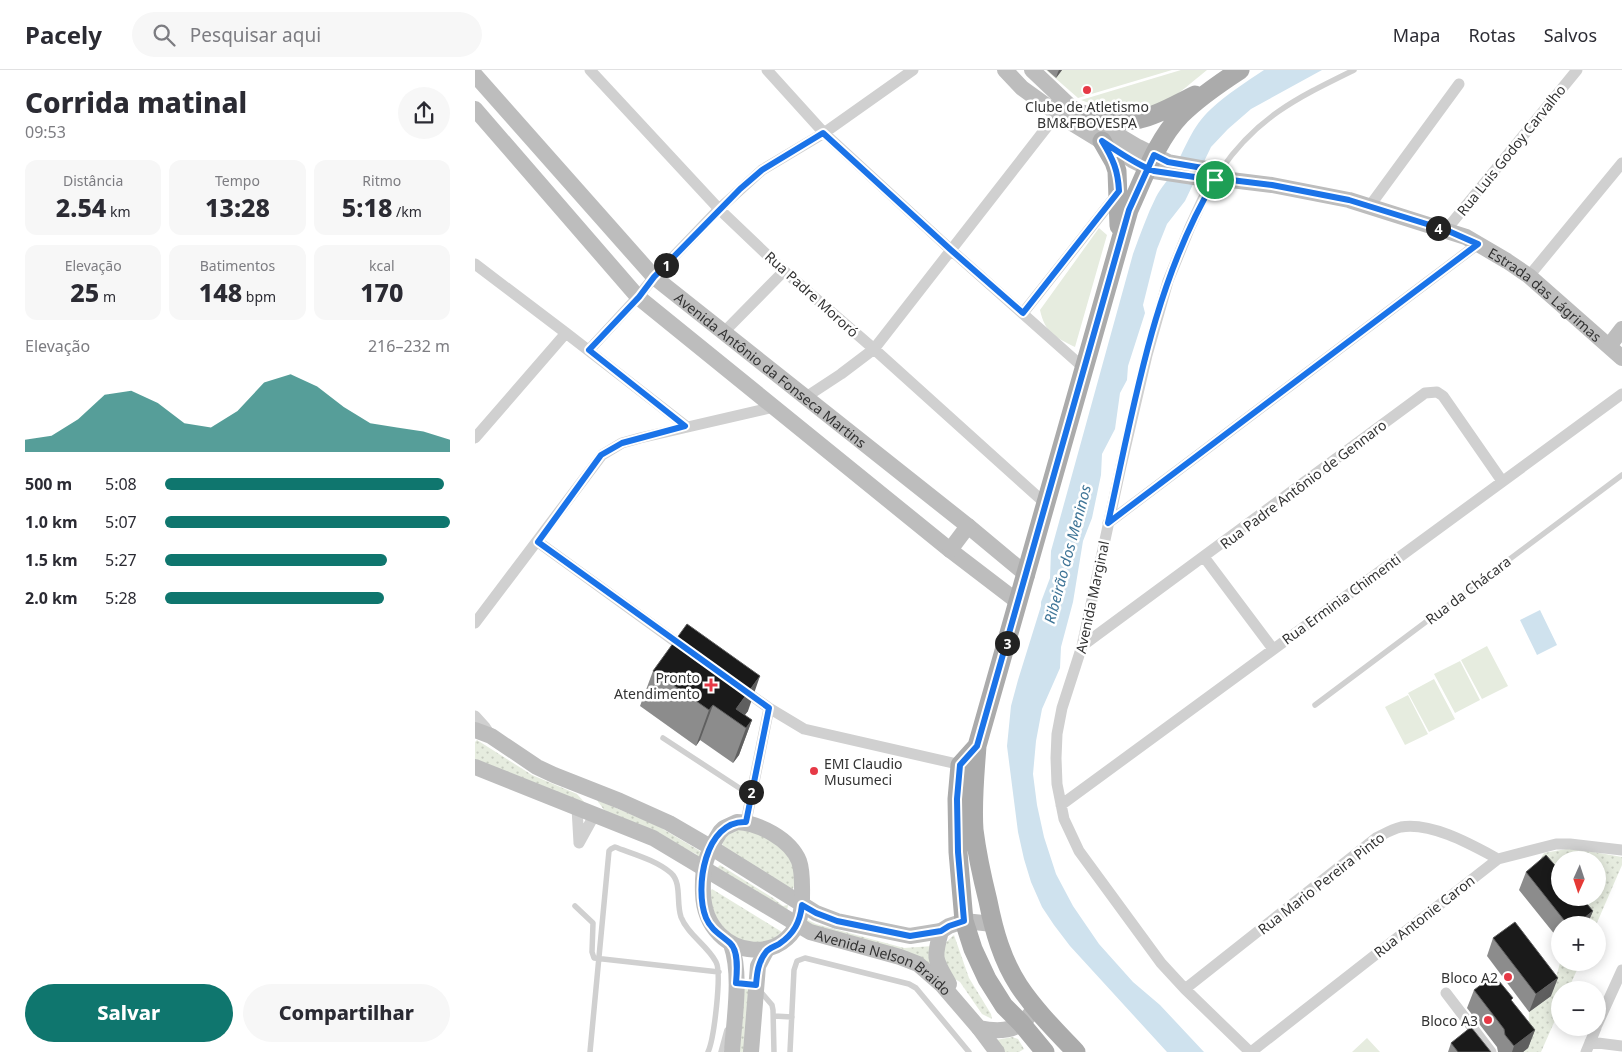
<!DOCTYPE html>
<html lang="pt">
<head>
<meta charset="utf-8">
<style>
	body { margin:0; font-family:"Noto Sans",sans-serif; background:#f7f7f7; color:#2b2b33; height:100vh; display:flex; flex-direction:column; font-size:19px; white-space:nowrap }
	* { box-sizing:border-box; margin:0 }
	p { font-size:16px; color:#7c7c81 }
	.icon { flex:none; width:28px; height:28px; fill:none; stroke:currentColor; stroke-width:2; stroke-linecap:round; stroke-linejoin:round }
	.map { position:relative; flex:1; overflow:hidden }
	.drawer { display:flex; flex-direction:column; background:#fff; width:475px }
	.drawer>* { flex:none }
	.needle { width:32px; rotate:183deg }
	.fabs { position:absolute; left:1076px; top:781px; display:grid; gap:10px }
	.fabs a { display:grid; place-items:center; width:55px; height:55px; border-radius:50%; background:#fff; box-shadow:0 2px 12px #0003; font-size:25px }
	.pin { position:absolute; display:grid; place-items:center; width:42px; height:42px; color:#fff; margin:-21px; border:2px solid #fff; border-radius:50%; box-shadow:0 1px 5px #0007 }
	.km { position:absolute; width:25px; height:25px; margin:-12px; border-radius:50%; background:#222; color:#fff; font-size:14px; line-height:25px; text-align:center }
	.round { display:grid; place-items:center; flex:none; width:52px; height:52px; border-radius:26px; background:#f7f7f7 }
	.head { display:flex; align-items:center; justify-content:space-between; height:85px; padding:0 25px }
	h1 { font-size:28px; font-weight:800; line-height:38px }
	.stats { display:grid; grid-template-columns:repeat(3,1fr); gap:8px; height:85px; padding:5px 25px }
	.stats div { display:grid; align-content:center; border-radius:12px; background:#f7f7f7; text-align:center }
	.stats b { font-size:25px; font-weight:800 }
	.stats small { font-size:14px; font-weight:400 }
	.stats p { font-size:14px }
	.chart { height:140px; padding:10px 25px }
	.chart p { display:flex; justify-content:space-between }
	.chart svg { width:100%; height:90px; margin-top:5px; fill:#0f766e; opacity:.7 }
	.action { display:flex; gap:10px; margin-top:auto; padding:10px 25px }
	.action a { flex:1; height:58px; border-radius:30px; background:#0f766e; color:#fff; font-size:20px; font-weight:800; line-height:58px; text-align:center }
	.action a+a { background:#f7f7f7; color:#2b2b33 }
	ul { padding:0 25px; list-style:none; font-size:16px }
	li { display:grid; grid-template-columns:80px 60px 1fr; align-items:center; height:38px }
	li i { height:12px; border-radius:6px; background:#0f766e }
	header { display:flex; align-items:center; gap:30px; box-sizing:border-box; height:70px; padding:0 25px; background:#fff; border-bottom:1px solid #e1e1e2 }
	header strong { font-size:24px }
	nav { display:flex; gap:28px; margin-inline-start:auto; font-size:18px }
	.search { width:350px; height:45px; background:#f7f7f7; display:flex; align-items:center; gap:12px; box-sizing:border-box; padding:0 18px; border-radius:28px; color:#7c7c81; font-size:19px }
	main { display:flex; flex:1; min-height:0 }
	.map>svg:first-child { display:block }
	.grass { fill:url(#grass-dots) }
	.park { fill:#e6ecdf }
	.water { fill:#cfe2ee }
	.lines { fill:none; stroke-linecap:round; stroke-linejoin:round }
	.lane { stroke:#d0d0d0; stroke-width:5.5 }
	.street { stroke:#d0d0d0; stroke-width:11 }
	.secondary { stroke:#bdbdbd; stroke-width:16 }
	.primary { stroke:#ababab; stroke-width:19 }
	.wall { fill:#8c8c8c }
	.shaded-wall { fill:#5f5f5f }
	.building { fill:#1a1a1a; stroke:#5f5f5f }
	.route-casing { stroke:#fff; stroke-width:10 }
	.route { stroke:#1a73e8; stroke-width:6 }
	.poi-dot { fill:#e63946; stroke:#fff; stroke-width:2 }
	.labels { text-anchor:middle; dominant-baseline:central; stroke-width:5; stroke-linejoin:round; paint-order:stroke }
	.poi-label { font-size:14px; fill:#333; stroke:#fff; text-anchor:end }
	.street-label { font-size:14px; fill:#333; stroke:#fff }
	.water-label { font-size:15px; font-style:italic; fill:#3f7597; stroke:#fff }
</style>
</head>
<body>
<header>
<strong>Pacely</strong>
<div class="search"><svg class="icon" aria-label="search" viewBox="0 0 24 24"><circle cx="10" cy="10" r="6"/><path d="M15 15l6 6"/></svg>Pesquisar aqui</div>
<nav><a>Mapa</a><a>Rotas</a><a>Salvos</a></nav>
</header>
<main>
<section class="drawer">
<div class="head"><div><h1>Corrida matinal</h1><p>09:53</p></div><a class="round"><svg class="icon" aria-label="share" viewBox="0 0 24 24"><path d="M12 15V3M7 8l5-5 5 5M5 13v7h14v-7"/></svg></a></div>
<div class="stats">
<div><p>Distância</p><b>2.54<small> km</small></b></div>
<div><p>Tempo</p><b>13:28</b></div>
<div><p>Ritmo</p><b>5:18<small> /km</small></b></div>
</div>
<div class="stats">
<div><p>Elevação</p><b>25<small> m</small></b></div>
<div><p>Batimentos</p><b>148<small> bpm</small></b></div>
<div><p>kcal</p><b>170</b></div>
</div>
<div class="chart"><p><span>Elevação</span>216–232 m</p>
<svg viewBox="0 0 160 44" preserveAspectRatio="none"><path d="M0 44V38L10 36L20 28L30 16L40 14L50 20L60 30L70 32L80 24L90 10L100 6L110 12L120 22L130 30L140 32L150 34L160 38V44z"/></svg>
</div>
<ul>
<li><b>500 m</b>5:08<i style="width:98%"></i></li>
<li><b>1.0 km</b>5:07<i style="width:100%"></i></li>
<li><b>1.5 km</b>5:27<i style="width:78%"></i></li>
<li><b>2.0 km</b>5:28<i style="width:77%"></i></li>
</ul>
<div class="action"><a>Salvar</a><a>Compartilhar</a></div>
</section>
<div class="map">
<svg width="1147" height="982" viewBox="0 0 1147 982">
	<defs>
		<pattern id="grass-dots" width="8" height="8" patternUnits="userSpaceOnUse" patternTransform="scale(1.25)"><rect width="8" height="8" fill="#e6ecdf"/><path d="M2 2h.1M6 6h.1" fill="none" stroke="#c6cbc0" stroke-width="1.8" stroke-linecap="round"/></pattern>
	</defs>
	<rect width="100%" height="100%" fill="#fff"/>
	<path class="grass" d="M2 670 57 705 102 724 110 733 0 691V672Z
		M122 730 181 755 225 781 228 784 225 789 221 784 129 740Z
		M278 759 315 780 321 808 318 819 311 818 248 778 247 772C255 758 262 760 278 759Z
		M1097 778 1147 787V795L1121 855H1108L1085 828H1122V790H1085V827L1059 800 1069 783Z
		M245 795 298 828 308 836 313 835 312 841 242 798Z
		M237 819 307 862 293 874 263 870 245 859 233 824Z
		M330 846 333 850 341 854 429 878 458 876 455 896 331 855Z
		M479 865 494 908 516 944 517 949 507 944 485 912 473 905 466 877Z
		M1085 893H1105L1093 920H1085V939L1066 982H1048L1053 978 1054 942 1076 926Z
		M274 915 270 982H263L268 917Z
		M537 967 543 969 549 979 544 982H525L516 971Z"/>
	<path class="park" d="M571 0H697L603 28Z
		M706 0H732C713 15 684 43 659 44 641 45 622 36 606 30Z
		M624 158 632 165 600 277C580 267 570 263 565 240Z
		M1012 576 1033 616 1007 629 986 590Z
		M985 591 1005 630 980 643 959 604Z
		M959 609 980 649 954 662 933 623Z
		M933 625 953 664 930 675 910 637Z
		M892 968 905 982H877Z"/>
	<path class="water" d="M789 0H847L776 39 753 59 736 77 710 131 692 154 682 179 668 235 670 243 653 296 652 310 645 323 640 359 627 384 626 405 617 448 608 471 598 532 586 577 585 598 567 639 561 671 558 704 562 735 569 767 581 804 598 836 624 874 658 912 685 935 729 982H692L595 876 579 855 567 837 556 812 549 789 543 762 532 676 536 636 543 610 566 536V532L575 508 576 481 658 184C665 165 672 145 681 127 686 117 693 111 698 101 710 79 717 56 736 39 752 24 771 12 789 0Z
		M1065 540 1082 575 1062 585 1045 550Z"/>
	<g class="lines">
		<path class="lane" d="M745 101C782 47 822 28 879 0
			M840 635 1147 405
			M188 668 275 725
			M100 836 118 853 117 882 119 888 244 902
			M285 921 297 935 298 940 299 982
			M299 946 317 947
			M115 982 134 781 136 779 140 777C158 784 181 790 196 803 207 813 201 833 206 847 213 865 232 875 241 892 247 903 239 969 233 982
			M246 982 252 960
			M315 982 319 900 322 891 330 888 434 914 441 918 494 982"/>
		<path class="street" d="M115 0 244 139 309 201 399 279 572 435
			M292 0 349 63 476 180 610 299
			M745 101 728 129 715 157 693 211 672 285 646 396 607 576 587 638 582 664 581 688 582 714 589 749 604 781 686 893 710 919 775 982
			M894 137 984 14
			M971 160 1102 0
			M0 194 91 263 211 356
			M1054 206 1147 93
			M548 243 643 123
			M248 263 309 201
			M114 280 163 227 179 207 244 139 287 100 349 63 438 0
			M331 327 366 304 399 279 582 44
			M0 368 91 263
			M633 453 1003 174
			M63 472 212 580
			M729 487 798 579
			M0 553 127 385 147 373 165 368 299 337
			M607 576 950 323 962 322 968 326 1027 411
			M266 618 294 638 329 659 491 696
			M0 646 10 657 16 666
			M586 735 1147 324
			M102 738 104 773
			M271 752 294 638
			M104 773 120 744
			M710 919 901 768C909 764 917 759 926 757 957 752 997 775 1023 789
			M971 923 1016 982
			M1122 955 1147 900
			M1115 972 1147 976
			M776 982 1023 789 1081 774H1095L1147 780
			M1111 982 1121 958"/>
		<g class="secondary">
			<path id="s1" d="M530 0 547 18 590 49 657 90 679 101 732 109 756 110 797 115 874 130 991 167 1032 191 1054 206 1147 288"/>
			<path d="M557 0 596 37 663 77 693 92 732 99"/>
			<path id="s2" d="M0 5 179 207 493 456 552 505"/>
			<path d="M0 39 163 227 475 480 543 532"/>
			<path d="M1134 276 1147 259"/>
			<path d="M475 480 493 456"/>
			<path d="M0 660 16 666 62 697 79 705 145 731 194 753 237 778 341 843 362 851 435 866 466 861 474 856 489 851 518 854"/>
			<path id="s3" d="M0 697 178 768 335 862 425 887 443 894 467 915 504 958C518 961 535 962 547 953 552 949 556 943 560 938"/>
			<path d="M262 752C284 753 315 769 324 791 328 802 327 817 327 829 327 901 230 894 228 823 227 797 231 784 245 762L249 758Z"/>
			<path d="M466 861C458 890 460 889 474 914"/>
			<path d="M256 874C267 905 259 949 257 982"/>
			<path d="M504 958 522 982"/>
			<path d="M276 982 283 896 292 879"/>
		</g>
		<path class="primary" d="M607 44C625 47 647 54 665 49 684 45 703 33 720 25
			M627 71 639 92 642 101 644 156
			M502 676 485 695 482 729 483 782 489 851 498 879 512 909 529 936 546 953 570 982
			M601 982C581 961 560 940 544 916 527 890 519 861 513 831 507 807 502 784 499 760 497 732 500 704 502 676L654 140C669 108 681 71 706 45 723 28 745 13 765 0"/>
	</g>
	<path class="wall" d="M572 0H587L581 8Z
		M178 601 273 641 269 645 277 650 264 685 258 693 225 670 221 676 165 636Z
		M1051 802 1118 841 1112 855H1085V871L1044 820Z
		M1018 868 1076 926 1054 942 1012 886Z
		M999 920 1037 931 1060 960 1053 978 1048 982H1023L1022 977 992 938Z
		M976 973 1016 982H973Z"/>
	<path class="shaded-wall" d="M584 0H587L581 8 583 2Z
		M285 606 273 641 264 653 261 639Z
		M238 635 225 670 221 676 234 640Z
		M277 650 264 685 258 693 271 658Z
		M1118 841 1112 855H1100Z
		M1083 908 1076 926 1054 942 1061 924Z
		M1060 960 1053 978 1048 982H1037L1039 976Z"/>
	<path class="building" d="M212 554 285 606 261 639 277 650 271 658 238 635 234 640 178 601Z
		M1071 785 1085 801V828H1107L1118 841 1100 855H1093L1051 802Z
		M1040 852 1083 908 1061 924 1018 868Z
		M1019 905 1038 928 1036 930 1060 960 1039 976 1030 965 1029 959 999 920Z
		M996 957 1016 982H983L976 973Z"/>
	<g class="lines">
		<defs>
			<path id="route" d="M740 110 679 101C660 94 644 82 627 71 638 89 643 100 644 121L548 243 476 180 348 63 287 100 265 119 179 207 164 227 114 280 210 356 147 373 126 385 63 472 294 638 271 752C230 750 219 818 231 848 236 860 246 865 255 873 264 881 262 902 261 913L281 915C282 903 283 892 291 882 294 878 299 877 304 874 319 864 325 852 327 835L341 843 362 851 435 866 466 861 474 856 489 851 483 782 482 729 485 695 502 676 654 140 679 85 693 92 745 101 756 110 797 115 874 130 971 160 1003 174 633 453C659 337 678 213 740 110"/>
		</defs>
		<use href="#route" class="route-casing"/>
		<use href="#route" class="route"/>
	</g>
	<g class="poi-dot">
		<circle cx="612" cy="20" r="5"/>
		<path d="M233.5 607.5h5v5h5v5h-5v5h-5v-5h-5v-5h5z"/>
		<circle cx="339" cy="701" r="5"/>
		<circle cx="1033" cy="907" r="5"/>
		<circle cx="1013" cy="950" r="5"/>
	</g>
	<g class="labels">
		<g class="poi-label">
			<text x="612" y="36" text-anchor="middle">Clube de Atletismo<tspan x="612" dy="16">BM&amp;FBOVESPA</tspan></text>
			<text x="225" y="607">Pronto<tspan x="225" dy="16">Atendimento</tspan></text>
			<text x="349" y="693" text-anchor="start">EMI Claudio<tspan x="349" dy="16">Musumeci</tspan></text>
			<text x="1023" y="907">Bloco A2</text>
			<text x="1003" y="950">Bloco A3</text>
		</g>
		<g class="street-label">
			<text transform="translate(1036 80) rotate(-51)">Rua Luis Godoy Carvalho</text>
			<text transform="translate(337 224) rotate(42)">Rua Padre Mororó</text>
			<text stroke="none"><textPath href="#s1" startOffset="599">Estrada das Lágrimas</textPath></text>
			<text stroke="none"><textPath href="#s2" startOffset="419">Avenida Antônio da Fonseca Martins</textPath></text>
			<text transform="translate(828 414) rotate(-37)">Rua Padre Antônio de Gennaro</text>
			<text transform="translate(993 520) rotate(-37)">Rua da Chácara</text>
			<text transform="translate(617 527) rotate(-78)">Avenida Marginal</text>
			<text transform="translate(866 529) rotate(-36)">Rua Erminia Chimenti</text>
			<text transform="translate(846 813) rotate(-38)">Rua Mario Pereira Pinto</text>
			<text transform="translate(949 846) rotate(-38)">Rua Antonie Caron</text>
			<text stroke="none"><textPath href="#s3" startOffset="455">Avenida Nelson Braido</textPath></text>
		</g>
		<g class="water-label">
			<text transform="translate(592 484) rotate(-75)">Ribeirão dos Meninos</text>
		</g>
	</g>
</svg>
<div class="fabs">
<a><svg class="needle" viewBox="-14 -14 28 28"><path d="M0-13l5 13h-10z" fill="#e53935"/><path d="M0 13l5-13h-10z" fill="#7c7c81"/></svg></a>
<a>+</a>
<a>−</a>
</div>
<div class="pin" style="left:740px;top:110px;background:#1e9e55"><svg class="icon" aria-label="arrive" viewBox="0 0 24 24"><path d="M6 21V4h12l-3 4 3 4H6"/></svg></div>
<b class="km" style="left:191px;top:195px">1</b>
<b class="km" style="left:276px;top:722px">2</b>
<b class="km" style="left:532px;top:573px">3</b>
<b class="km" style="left:963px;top:158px">4</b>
</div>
</main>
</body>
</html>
